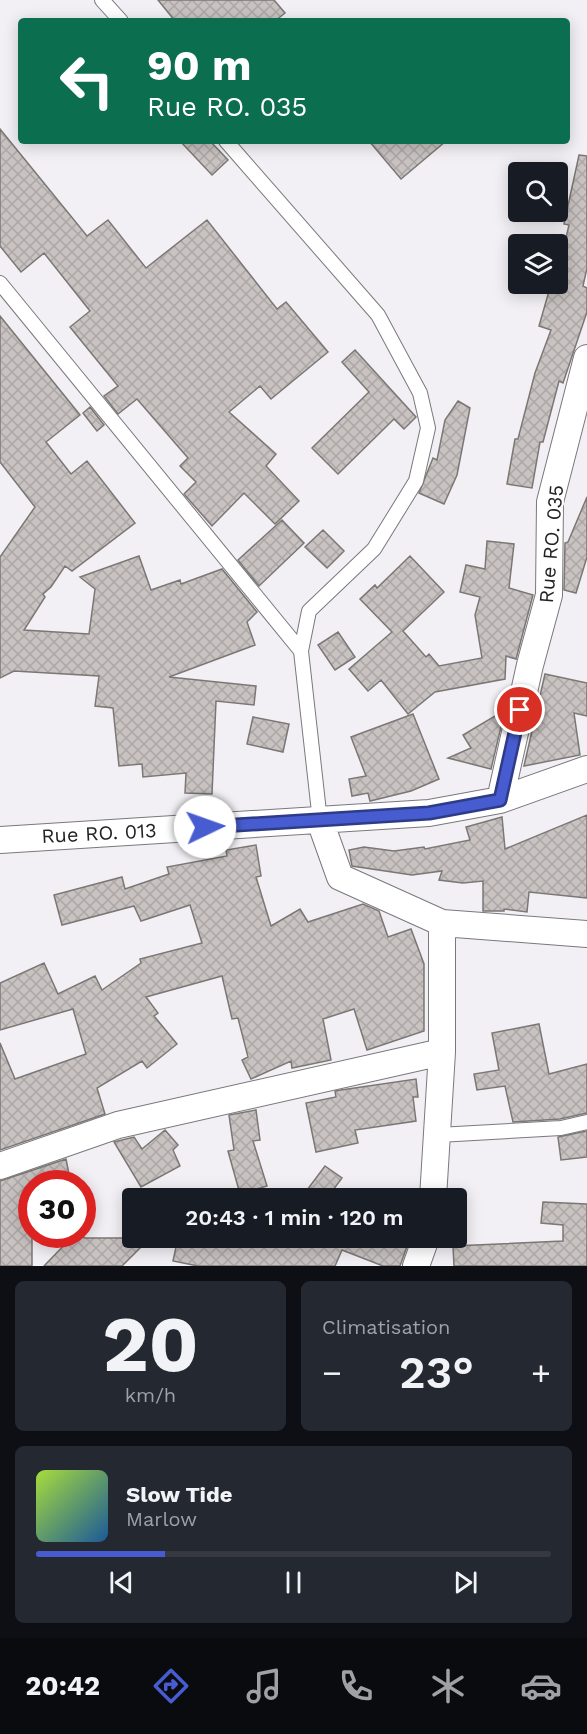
<!DOCTYPE html>
<html lang="fr">
<meta charset="utf-8">
<style>
body{margin:0;font-family:"Work Sans",sans-serif;background:#242831;color:#f1f3f6;height:100vh;display:flex;flex-direction:column;font-size:22px;white-space:nowrap}
*{box-sizing:border-box;margin:0}
p{font-size:20px;color:#9ea1a6}
.icon{flex:none;width:33px;height:33px;fill:none;stroke:currentColor;stroke-width:2;stroke-linecap:round;stroke-linejoin:round}
.map{position:relative;height:1266px;overflow:hidden}
.drawer{display:flex;flex-direction:column;gap:15px;padding:15px;background:#0d0f14;flex:1}
.drawer>*{flex:none}
.hud{position:absolute;left:18px;top:18px;width:552px;height:126px;border-radius:6px;box-shadow:0 3px 15px #0003;background:#0b6e4f;color:#fff;overflow:hidden}
.controls{position:absolute;left:508px;top:162px;display:grid;gap:12px}
.controls a{display:grid;place-items:center;width:60px;height:60px;border-radius:6px;background:#171b24;box-shadow:0 3px 15px #0003;font-size:30px}
.speed{position:absolute;left:18px;top:1170px;display:flex;gap:12px;font-size:30px;font-weight:700;text-align:center}
.speed>*{display:grid;place-content:center;width:78px;height:78px;border-radius:50%;background:#171b24;box-shadow:0 3px 15px #0003;line-height:1}
.speed .limit{border:9px solid #d22;background:#fff;color:#111}
.pin{position:absolute;display:grid;place-items:center;width:51px;height:51px;color:#fff;margin:-26px;border:3px solid #fff;border-radius:50%;box-shadow:0 2px 6px #0007}
.me{position:absolute;width:66px;margin:-33px;rotate:87deg;stroke-linejoin:round;filter:drop-shadow(0 0 4px #0008)}
.turn{display:flex;align-items:center;gap:21px;height:126px;padding:0 30px;font-size:27px}
.turn .icon{width:78px;height:78px;stroke-width:2.5}
.turn b{display:block;font-size:42px;line-height:51px}
.big{font-size:45px;font-weight:600;line-height:1.1}
.drawer .widget{flex:1;display:flex;flex-direction:column;justify-content:center;gap:9px;min-width:0;padding:0 21px;border-radius:9px;background:#242831}
.drawer .dial{align-items:center;gap:0}
.dial b{font-size:78px;line-height:1}
.song{display:flex;align-items:center;gap:18px}
.cover{width:72px;height:72px;border-radius:9px;background:linear-gradient(135deg,hsl(80 70% 55%),hsl(210 70% 35%))}
.played{height:6px;border-radius:3px;background:linear-gradient(90deg,#475cd0 25%,#363941 25%)}
.keys{display:flex;justify-content:space-around;direction:ltr}
.heat{display:flex;justify-content:space-between;align-items:center;font-size:33px;direction:ltr}
.drawer .tiles{flex:1;display:grid;gap:15px;grid-template-columns:1fr 1fr}
.widget:last-child{grid-column:span 2}
.trip{position:absolute;left:122px;top:1188px;width:345px;height:60px;border-radius:6px;background:#171b24;box-shadow:0 3px 15px #0003;font-weight:600;line-height:60px;text-align:center}
.tab-bar{display:flex;height:96px;justify-content:space-around;align-items:center;background:#090b0e;color:#9ea1a6}
.tab-bar .icon{width:42px;height:42px}
.tab-bar .current{color:#475cd0}
.tab-bar b{font-size:27px;color:#f1f3f6}
.map>svg:first-child{display:block}
.building{fill:url(#building-cross-hatch);stroke:#7b7775;stroke-width:1.5}
.lines{fill:none;stroke-linecap:round;stroke-linejoin:round}
.lane-casing{stroke:#7a787c;stroke-width:16}
.street-casing{stroke:#7a787c;stroke-width:28}
.lane{stroke:#fff;stroke-width:14}
.street{stroke:#fff;stroke-width:26}
.route-casing{stroke:#2e3c87;stroke-width:15}
.route{stroke:#475cd0;stroke-width:10}
.labels{text-anchor:middle;stroke-width:4.5;stroke-linejoin:round;paint-order:stroke}
.street-label{font-size:20px;fill:#222123;stroke:#fff}
</style>
<div class="map">
<svg width="587" height="1266" viewBox="0 0 587 1266">
<defs>
<pattern id="building-cross-hatch" width="8" height="8" patternUnits="userSpaceOnUse" patternTransform="scale(1.5)"><rect width="8" height="8" fill="#c8c3c1"/><path d="M0 0l8 8M0 8l8-8" fill="none" stroke="#aca7a6"/></pattern>
</defs>
<rect width="100%" height="100%" fill="#f2f0f4"/>
<path class="building" d="M158,0H274L285,13L275,21H175Z
M0,129L87,236L108,220L146,268L207,220L277,309L286,302L328,352L271,399L260,386L229,412L276,454L266,466L299,501L275,524L244,493L212,526L184,494L196,482L180,466L188,458L137,399L118,414L104,396L118,386L70,327L90,311L44,253L21,272L0,246Z
M180,141H210L228,160L212,175Z
M369,141H446L401,179Z
M579,155L587,156V268L583,286L587,288V312L563,383L559,381L543,442H540L532,488L507,484L515,439H518L535,373L551,330L539,326L551,284H558V271L569,225L564,224Z
M0,316L80,415L46,442L71,474L87,461L135,523L72,571L65,566L51,587L43,594L45,597L24,630L89,634L95,589L80,577L139,556L151,590L180,580L181,584L222,569L257,612L247,622L255,645L169,677L256,686L254,705L216,701L212,794L185,793L186,773L143,777L142,764L119,766L113,708L95,706L99,676L14,671L0,678V557L35,507L0,462Z
M355,350L416,417L404,429L394,419L338,474L312,448L369,392L342,362Z
M458,401L470,408L457,475L444,504L419,493L433,458L437,460L445,420Z
M90,407L104,425L97,431L83,413Z
M587,497V557L576,593L564,590L565,543L568,542Z
M282,520L304,543L259,586L238,560Z
M323,530L344,551L327,568L305,547Z
M487,541L514,544L509,588L533,595L516,659L506,656L505,679L435,692L408,714L381,680L368,691L349,669L392,632L360,599L375,585L377,588L410,556L444,592L403,631L426,657L429,654L439,666L482,658L475,615L480,597L460,592L466,565L485,569Z
M338,632L355,657L335,670L318,645Z
M545,674L587,683V716L574,713L580,755L524,766Z
M505,710L491,769L448,758L471,748L463,735Z
M413,714L439,779L411,791L370,801L368,793L352,796L349,779L366,776L351,737Z
M253,717L289,724L283,752L247,744Z
M587,815V898L529,892L527,912L504,909V911H483V881L463,883L439,880L442,871L412,875L352,866L349,850L364,847L394,851L424,847L425,849L470,840L466,827L502,817L505,849Z
M256,845L261,876L256,877L271,926L300,909L308,922L363,904L379,911L388,937L411,929L424,964V1031L367,1050L354,1009L323,1019L331,1060L292,1068L291,1061L251,1079L242,1060L248,1057L238,1018L232,1019L222,976L146,997L158,1013L154,1016L177,1044L147,1068L142,1061L97,1088L105,1114L0,1150V1043L15,1079L86,1054L73,1009L0,1030V983L44,963L58,994L95,976L102,990L141,963L140,959L202,943L190,905L141,921L134,906L62,925L54,895L122,877L125,889L169,874L167,867L227,856L226,850Z
M539,1024L549,1074L587,1064V1113L560,1119L513,1122L505,1086L477,1090L474,1074L499,1070L492,1033Z
M416,1079L418,1097H413L416,1121L355,1130L358,1143L316,1152L306,1103L336,1097L335,1091L341,1090Z
M256,1110L260,1140L253,1141L267,1186L240,1194L228,1151L234,1150L229,1115Z
M165,1130L178,1145L173,1150L180,1166L141,1187L114,1142L134,1137L142,1149Z
M587,1131V1157L561,1160L558,1137Z
M66,1159L71,1184H32V1266H0V1181Z
M325,1166L342,1178L327,1198H301Z
M543,1202L587,1204V1266H454L453,1246L563,1241V1225L541,1223Z
M75,1234L85,1238H150L122,1266H44Z
M178,1238H410L400,1266H383L342,1250L335,1266H198L173,1261Z"/>
<g class="lines">
<defs>
<path id="lane" d="M102,0L121,21
M226,141L378,315L420,393L428,428L416,481L374,549L309,611L301,651L320,821
M0,283L301,651
M438,1135L561,1128L587,1122"/>
<path id="street" d="M500,800L530,665L549,595L550,502L587,358
M320,821L340,877L442,923L587,934
M0,840L429,813L500,800L587,769
M0,1166L118,1125L442,1052
M433,1198L442,1052V923
M416,1266L426,1238"/>
</defs>
<use href="#lane" class="lane-casing"/>
<use href="#street" class="street-casing"/>
<use href="#lane" class="lane"/>
<use href="#street" class="street"/>
</g>
<g class="lines">
<defs>
<path id="route" d="M205,827L429,813L500,800L520,710"/>
</defs>
<use href="#route" class="route-casing"/>
<use href="#route" class="route"/>
</g>
<g class="labels">
<g class="street-label">
<text transform="translate(551 544) rotate(-85)" y="7">Rue RO. 035</text>
<text transform="translate(99 833) rotate(-3)" y="7">Rue RO. 013</text>
</g>
</g>
</svg>
<div class="controls">
<a><svg class="icon" aria-label="search" viewBox="0 0 24 24"><circle cx="10" cy="10" r="6"/><path d="M15 15l6 6"/></svg></a>
<a><svg class="icon" aria-label="layers" viewBox="0 0 24 24"><path d="M12 4l9 5-9 5-9-5zM3 14l9 5 9-5"/></svg></a>
</div>
<div class="speed"><div class="limit">30</div></div>
<div class="pin" style="left:520px;top:710px;background:#d93025"><svg class="icon" aria-label="arrive" viewBox="0 0 24 24"><path d="M6 21V4h12l-3 4 3 4H6"/></svg></div>
<svg class="me" style="left:205px;top:827px" viewBox="-20 -20 40 40"><circle r="19" fill="#fff"/><path d="M0-13L10 11 0 6-10 11z" fill="#475cd0"/></svg>
<div class="trip">20:43 · 1 min · 120 m</div>
<div class="hud">
<div class="turn"><svg class="icon" aria-label="left" viewBox="0 0 24 24"><path d="M17 20v-9H6M10 6l-5 5 5 5"/></svg><div><b>90 m</b>Rue RO. 035</div></div>
</div>
</div>
<section class="drawer">
<div class="tiles">
<div class="widget dial"><b>20</b><p>km/h</p></div>
<div class="widget"><p>Climatisation</p>
<div class="heat"><a>−</a><b class="big">23°</b><a>+</a></div>
</div>
<div class="widget">
<div class="song"><i class="cover"></i><div><b>Slow Tide</b><p>Marlow</p></div></div>
<div class="played"></div>
<div class="keys"><svg class="icon" aria-label="previous" viewBox="0 0 24 24"><path d="M18 5L8 12l10 7zM5 5v14"/></svg><svg class="icon" aria-label="pause" viewBox="0 0 24 24"><path d="M8 5v14M16 5v14"/></svg><svg class="icon" aria-label="next" viewBox="0 0 24 24"><path d="M6 5l10 7-10 7zM19 5v14"/></svg></div>
</div>
</div>
</section>
<nav class="tab-bar">
<b>20:42</b>
<svg class="icon current" aria-label="directions" viewBox="0 0 24 24"><path d="M12 3l9 9-9 9-9-9zM9 14v-3h6M13 9l2 2-2 2"/></svg>
<svg class="icon" aria-label="music" viewBox="0 0 24 24"><path d="M9 18V5l10-2v13"/><circle cx="6" cy="18" r="3"/><circle cx="16" cy="16" r="3"/></svg>
<svg class="icon" aria-label="phone" viewBox="0 0 24 24"><path d="M5 4h4l2 5-3 2q2 4 5 5l2-3 5 2v4C11 20 4 13 5 4z"/></svg>
<svg class="icon" aria-label="climate" viewBox="0 0 24 24"><path d="M12 3v18M4 7l16 10M4 17L20 7"/></svg>
<svg class="icon" aria-label="car" viewBox="0 0 24 24"><path d="M5 17H2v-5l4-1 3-4h7l3 4 3 1v5h-3M9 17h6M6 11h13"/><circle cx="7" cy="17" r="2"/><circle cx="17" cy="17" r="2"/></svg>
</nav>
